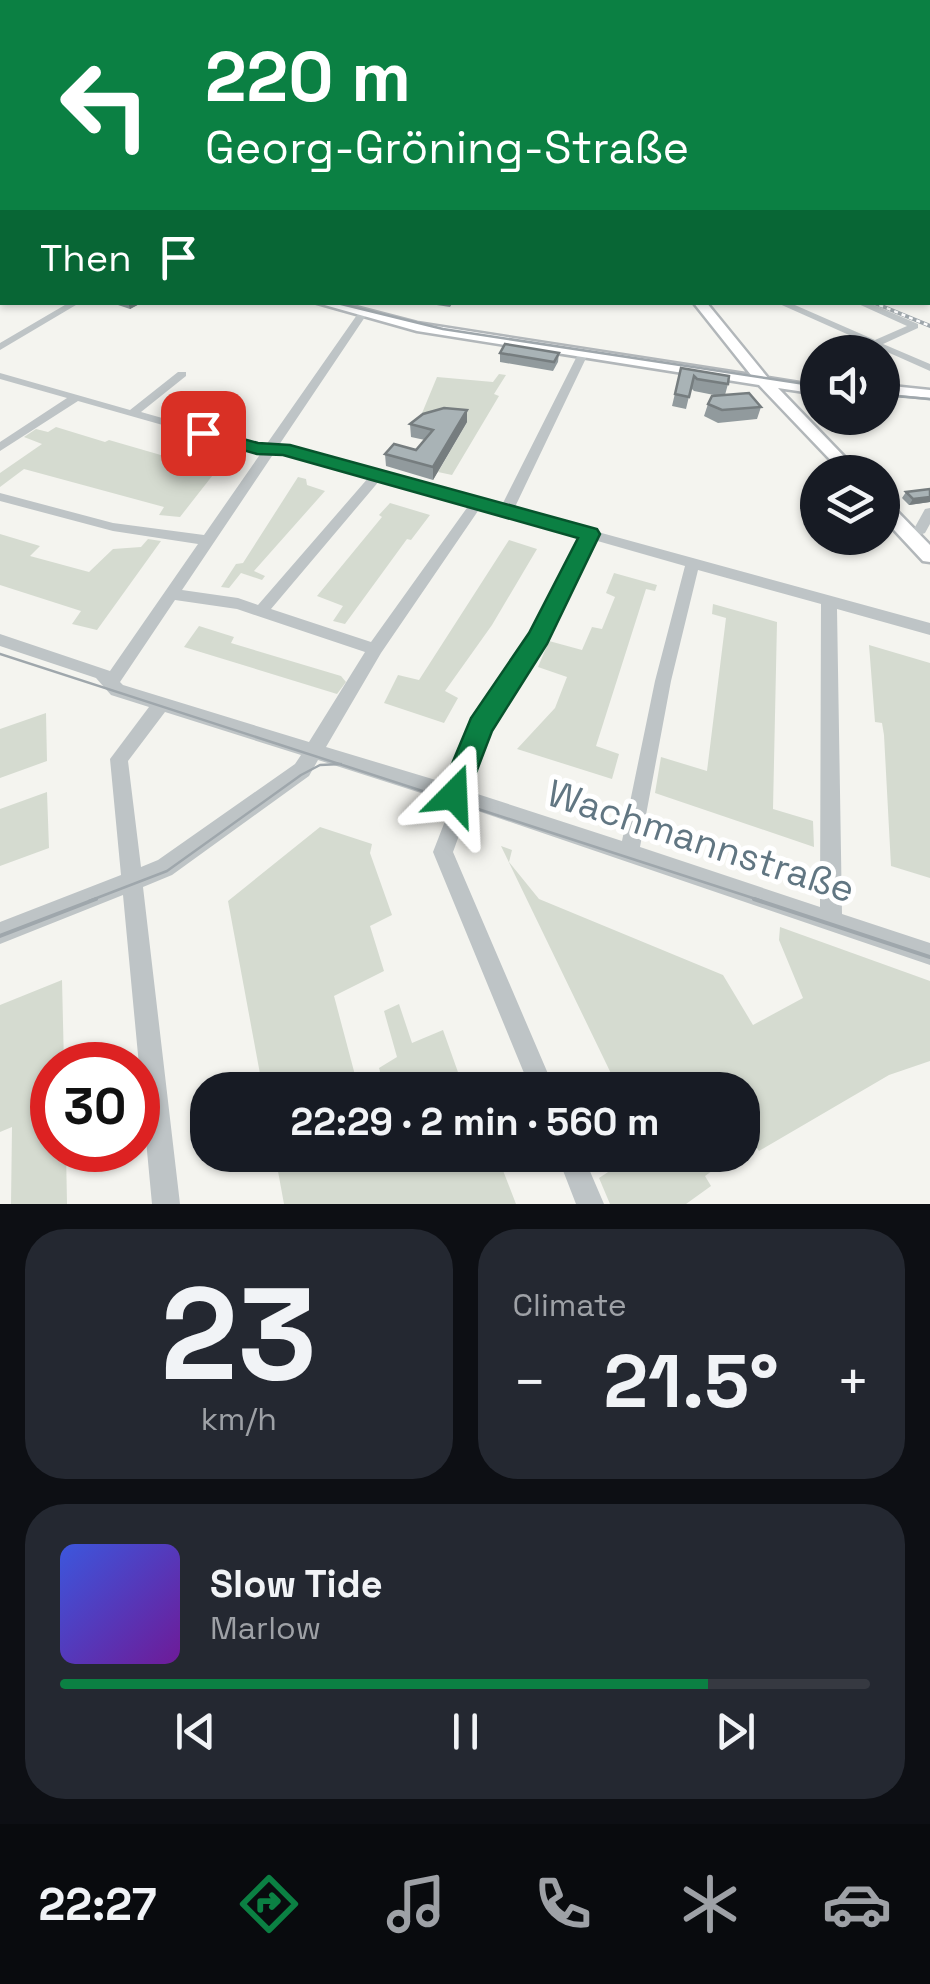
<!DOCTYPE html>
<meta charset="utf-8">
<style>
body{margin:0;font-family:"Space Grotesk",sans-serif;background:#242831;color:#f1f3f6;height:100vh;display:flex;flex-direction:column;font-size:38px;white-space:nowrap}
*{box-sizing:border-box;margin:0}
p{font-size:32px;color:#9ea1a6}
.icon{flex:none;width:55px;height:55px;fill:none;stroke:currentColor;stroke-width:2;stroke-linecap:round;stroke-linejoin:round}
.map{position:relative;height:1204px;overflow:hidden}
.details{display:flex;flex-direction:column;gap:25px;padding:25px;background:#0d0f14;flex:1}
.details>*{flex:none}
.hud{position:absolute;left:0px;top:0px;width:930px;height:305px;box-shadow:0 2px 8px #0004;background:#0b8043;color:#fff;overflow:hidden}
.fabs{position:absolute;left:800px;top:335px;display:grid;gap:20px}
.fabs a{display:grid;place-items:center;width:100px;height:100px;border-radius:50%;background:#171b24;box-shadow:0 2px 8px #0004;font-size:50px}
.speed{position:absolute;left:30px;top:1042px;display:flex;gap:20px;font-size:50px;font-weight:700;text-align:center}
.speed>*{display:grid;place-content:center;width:130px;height:130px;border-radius:50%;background:#171b24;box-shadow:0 2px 8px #0004;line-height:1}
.speed .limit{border:15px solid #d22;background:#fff;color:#111}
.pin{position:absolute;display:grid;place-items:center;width:85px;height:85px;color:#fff;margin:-42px;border-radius:20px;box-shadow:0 5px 15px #0006}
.me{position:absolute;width:110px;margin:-55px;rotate:21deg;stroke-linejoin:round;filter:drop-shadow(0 0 8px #0008)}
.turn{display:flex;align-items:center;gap:35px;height:210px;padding:0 40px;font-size:45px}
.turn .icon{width:130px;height:130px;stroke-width:2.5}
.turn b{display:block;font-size:70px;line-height:85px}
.then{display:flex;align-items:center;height:95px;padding:0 40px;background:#0003;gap:20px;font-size:38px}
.big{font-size:75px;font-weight:600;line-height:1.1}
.details .widget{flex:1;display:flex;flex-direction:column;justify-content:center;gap:15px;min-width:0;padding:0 35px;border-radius:40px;background:#242831}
.details .dial{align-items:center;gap:0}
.dial b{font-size:130px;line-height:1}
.song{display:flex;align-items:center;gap:30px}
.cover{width:120px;height:120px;border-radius:15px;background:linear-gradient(135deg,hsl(230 70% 55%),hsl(280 70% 35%))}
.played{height:10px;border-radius:5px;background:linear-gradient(90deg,#0b8043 80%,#363941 80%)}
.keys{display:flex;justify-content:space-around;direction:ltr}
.heat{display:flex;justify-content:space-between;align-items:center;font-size:55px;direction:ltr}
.details .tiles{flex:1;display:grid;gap:25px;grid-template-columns:1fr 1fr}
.widget:last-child{grid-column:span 2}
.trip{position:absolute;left:190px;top:1072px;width:570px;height:100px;border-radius:40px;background:#171b24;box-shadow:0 2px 8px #0004;font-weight:600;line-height:100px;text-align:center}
.menu{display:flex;height:160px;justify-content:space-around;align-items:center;background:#090b0e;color:#9ea1a6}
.menu .icon{width:70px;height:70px}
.menu .current{color:#0b8043}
.menu b{font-size:45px;color:#f1f3f6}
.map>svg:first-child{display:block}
.green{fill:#d5dbd0}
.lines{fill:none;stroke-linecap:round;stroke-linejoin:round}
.major-casing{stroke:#b2b7ba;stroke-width:5}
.minor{fill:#bec4c6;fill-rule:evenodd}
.major{fill:#fff;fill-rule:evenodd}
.tram-far1{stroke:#9fa7ac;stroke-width:2.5}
.tram{stroke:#9fa7ac;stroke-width:4}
.rail-casing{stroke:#9fa7ac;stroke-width:4}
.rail{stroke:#fff;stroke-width:2.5;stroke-dasharray:4;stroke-linecap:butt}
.wall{fill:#919a9d}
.shaded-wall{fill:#767d7f}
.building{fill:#a9b3b6;stroke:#767d7f;stroke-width:2.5}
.route{fill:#0b8043;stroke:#07532c;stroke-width:2.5}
.labels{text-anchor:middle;stroke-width:10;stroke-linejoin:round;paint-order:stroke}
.near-street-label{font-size:38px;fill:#617682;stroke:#fff}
</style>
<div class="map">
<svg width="930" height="1204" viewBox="0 0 930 1204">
<rect width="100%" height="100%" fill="#f4f4ef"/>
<path class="green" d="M499,374L506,375L494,394L499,396L452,475L438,472L467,422L420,418L437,377L493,382Z
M56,427L105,442L109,440L216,471L180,517L159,515L164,507L24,469L0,487V473L42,444L24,437L36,429L48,432Z
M298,477L306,479L307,485L325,491L254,571L265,576L262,580L241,573L229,588L221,587L236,564L243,563Z
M390,503L430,515L411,540L407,539L345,624L333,621L343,606L317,596L382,517L379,515Z
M0,534L40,546L30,556L89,572L113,549L141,547L148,539L161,541L97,630L72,624L81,611L0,585Z
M509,540L537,549L492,625L445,691L458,698L444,723L384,703L398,675L419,680Z
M614,573L657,585L655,591L646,589L596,746L619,754L612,779L517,749L555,708L567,677L538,667L549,641L582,650L592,627L602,629L615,597L606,593Z
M713,604L777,622L773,809L813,821L814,847L655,793L661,757L707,771L726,618L712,614Z
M199,626L234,637L231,643L341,676L346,682L337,694L184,647Z
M869,645L930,663V878L891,866L884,735L882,723L875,722Z
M46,713L47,761L0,778V729Z
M47,792L49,848L0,866V809Z
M320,827L372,844L370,853L392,915L370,926L384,971L334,996L359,1090H263L228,901Z
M501,846L512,850L509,862L539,899L723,975L753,1025L803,998L779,940L780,927L930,981V1061L889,1075L759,1151L753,1142L743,1149L742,1090H619Z
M62,980L64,1065H52V1150H66L67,1204H11L12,1127L0,1132V1005Z
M399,1004L412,1043L443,1030L459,1075L466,1073L472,1090H385L379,1068L397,1057L384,1011Z
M275,1155H497L516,1204H284Z
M634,1155H734L705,1176L711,1186L686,1204H610L599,1178Z"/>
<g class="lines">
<defs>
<path id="major" d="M0,234H2V240H0Z
M928,257H930V264H928Z
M314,302H336L417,323L751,375L693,302H706L768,378L818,386V394L778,388L859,472H842L759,385L417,331Z
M882,385L930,390V398L882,393Z
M882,501L888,502L930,545V562L923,561L882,517Z"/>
</defs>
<use href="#major" class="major-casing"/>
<path class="minor" d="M928,148H930V151L928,150Z
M2,160V164L0,165V161Z
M928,163L930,164V168L928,167Z
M930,183V187L928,188V184Z
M0,191H2V195H0Z
M928,205H930V209H928Z
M928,226H930V231H928Z
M0,227H2V232H0Z
M0,276H2V281L0,282Z
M928,293H930V299H928Z
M70,302H81L0,350V343Z
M775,302H788L875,340L907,326L854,302H867L918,324V328L883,344L930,364V371Z
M359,312L367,314L279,445L502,505L578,354L587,352L588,354L514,509L930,623V635L837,609L842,914L930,943V965L469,808L453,852L555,1090H531L433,852L452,803L318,760L309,776L172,875L143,887L180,1204H152L123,895L0,944V922L121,875L110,759L149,707L111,695L96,678L0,646V634L110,671L198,544L113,531L0,501V493L113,523L204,535L261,453L78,401L0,451V442L67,398L0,379V373L130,410L178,372H186V376L141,412L258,445H266ZM274,453H284L369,477L258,605L238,598L182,590ZM380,480L469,505L371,642L271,609ZM480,508L582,537L532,635L475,722L449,784L326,747L381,653ZM594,540L685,566L655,681L622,841L465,790L489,730L544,642ZM698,570L821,604L820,907L640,847L671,681ZM175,600L237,609L365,652L309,742L123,685L120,682ZM165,712L301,755L295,764L158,860L141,867L128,761Z
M930,508V524L925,533L909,539L904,537L902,534L915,527L925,509Z
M557,1155H583L604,1204H576Z"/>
<use href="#major" class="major"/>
<path class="tram-far1" d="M333,302L443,329L818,386
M882,395L930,399
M0,654L762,901
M89,901L167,871L301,775L320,765L341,764"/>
<path class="tram" d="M754,899L930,957
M0,936L96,899"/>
<defs>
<path id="rail" d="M872,302L930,326"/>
</defs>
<use href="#rail" class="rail-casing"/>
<use href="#rail" class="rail"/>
</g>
<path class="wall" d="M117,302H143L130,309L118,305Z
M430,302H453L450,307L430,304Z
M500,353H559L558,362L553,371L500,362Z
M681,368L728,384L725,395L761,407L757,419L718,423L704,416L708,404L719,396L694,391L691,388L686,409L672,406Z
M467,422L433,480L386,466L385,454L416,450L425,440L411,437L410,424Z
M930,489V502L909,505L902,498L906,492Z"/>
<path class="shaded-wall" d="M128,302H143L130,309Z
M467,410V422L433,480V467Z
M930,497V502L909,505L913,499Z"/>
<path class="building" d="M505,344L559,353L554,362L500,353Z
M681,368L729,376L728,384L697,379L694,376L689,397L675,394Z
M749,393L761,407L722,410L708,404L712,396Z
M444,408L467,410L433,467L385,454L394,444L416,450L433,430L410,424L423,414Z
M930,489V497L913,499L906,492Z"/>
<linearGradient id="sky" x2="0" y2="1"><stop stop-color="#95bcdc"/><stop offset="0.47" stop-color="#fafaf8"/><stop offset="1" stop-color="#fafaf8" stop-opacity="0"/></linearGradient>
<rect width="930" height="317" fill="url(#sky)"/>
<path class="route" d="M203,428L258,443L290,445L597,529L600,534L547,644L492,731L464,804L454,808L444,804L439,795L471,718L529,633L578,538L283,455L257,454L197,437L194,433Z"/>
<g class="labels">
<g class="near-street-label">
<text transform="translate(701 841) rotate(18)" y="13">Wachmannstraße</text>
</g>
</g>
</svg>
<div class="fabs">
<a><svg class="icon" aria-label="sound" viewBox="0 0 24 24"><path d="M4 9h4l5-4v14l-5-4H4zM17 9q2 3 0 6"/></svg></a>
<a><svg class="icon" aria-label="layers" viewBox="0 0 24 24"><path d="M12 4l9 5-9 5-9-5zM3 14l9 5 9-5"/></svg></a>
</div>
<div class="speed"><div class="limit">30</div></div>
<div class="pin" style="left:203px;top:433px;background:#d93025"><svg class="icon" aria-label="arrive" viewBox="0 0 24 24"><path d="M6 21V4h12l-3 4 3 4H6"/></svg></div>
<svg class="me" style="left:454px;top:795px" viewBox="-20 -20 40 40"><path d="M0-17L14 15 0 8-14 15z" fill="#0b8043" stroke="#fff" stroke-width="4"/></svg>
<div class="trip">22:29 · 2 min · 560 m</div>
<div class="hud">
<div class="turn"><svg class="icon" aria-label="left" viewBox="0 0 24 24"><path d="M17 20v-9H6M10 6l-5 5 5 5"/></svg><div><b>220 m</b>Georg-Gröning-Straße</div></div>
<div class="then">Then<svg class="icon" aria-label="arrive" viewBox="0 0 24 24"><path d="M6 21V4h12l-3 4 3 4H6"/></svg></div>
</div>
</div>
<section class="details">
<div class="tiles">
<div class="widget dial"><b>23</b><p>km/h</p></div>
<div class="widget"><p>Climate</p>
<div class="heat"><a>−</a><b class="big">21.5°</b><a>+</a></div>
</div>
<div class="widget">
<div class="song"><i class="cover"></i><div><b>Slow Tide</b><p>Marlow</p></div></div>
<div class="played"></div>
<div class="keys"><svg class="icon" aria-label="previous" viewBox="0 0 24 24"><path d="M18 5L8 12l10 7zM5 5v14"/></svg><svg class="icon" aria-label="pause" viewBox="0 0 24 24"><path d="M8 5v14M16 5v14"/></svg><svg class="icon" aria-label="next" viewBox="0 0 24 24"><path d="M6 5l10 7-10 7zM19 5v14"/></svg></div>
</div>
</div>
</section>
<nav class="menu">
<b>22:27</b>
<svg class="icon current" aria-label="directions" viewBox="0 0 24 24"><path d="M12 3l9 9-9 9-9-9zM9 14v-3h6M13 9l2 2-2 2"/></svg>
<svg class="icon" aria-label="music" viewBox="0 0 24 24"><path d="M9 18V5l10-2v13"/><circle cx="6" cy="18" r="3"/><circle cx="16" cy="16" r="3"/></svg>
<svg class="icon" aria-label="phone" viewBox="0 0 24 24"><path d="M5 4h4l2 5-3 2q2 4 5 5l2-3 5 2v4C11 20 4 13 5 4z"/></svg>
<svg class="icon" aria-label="climate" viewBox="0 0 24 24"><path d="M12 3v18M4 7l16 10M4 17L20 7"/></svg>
<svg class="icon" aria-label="car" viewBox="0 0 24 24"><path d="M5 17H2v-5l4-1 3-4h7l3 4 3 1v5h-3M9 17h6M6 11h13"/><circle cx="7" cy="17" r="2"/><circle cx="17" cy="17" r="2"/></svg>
</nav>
